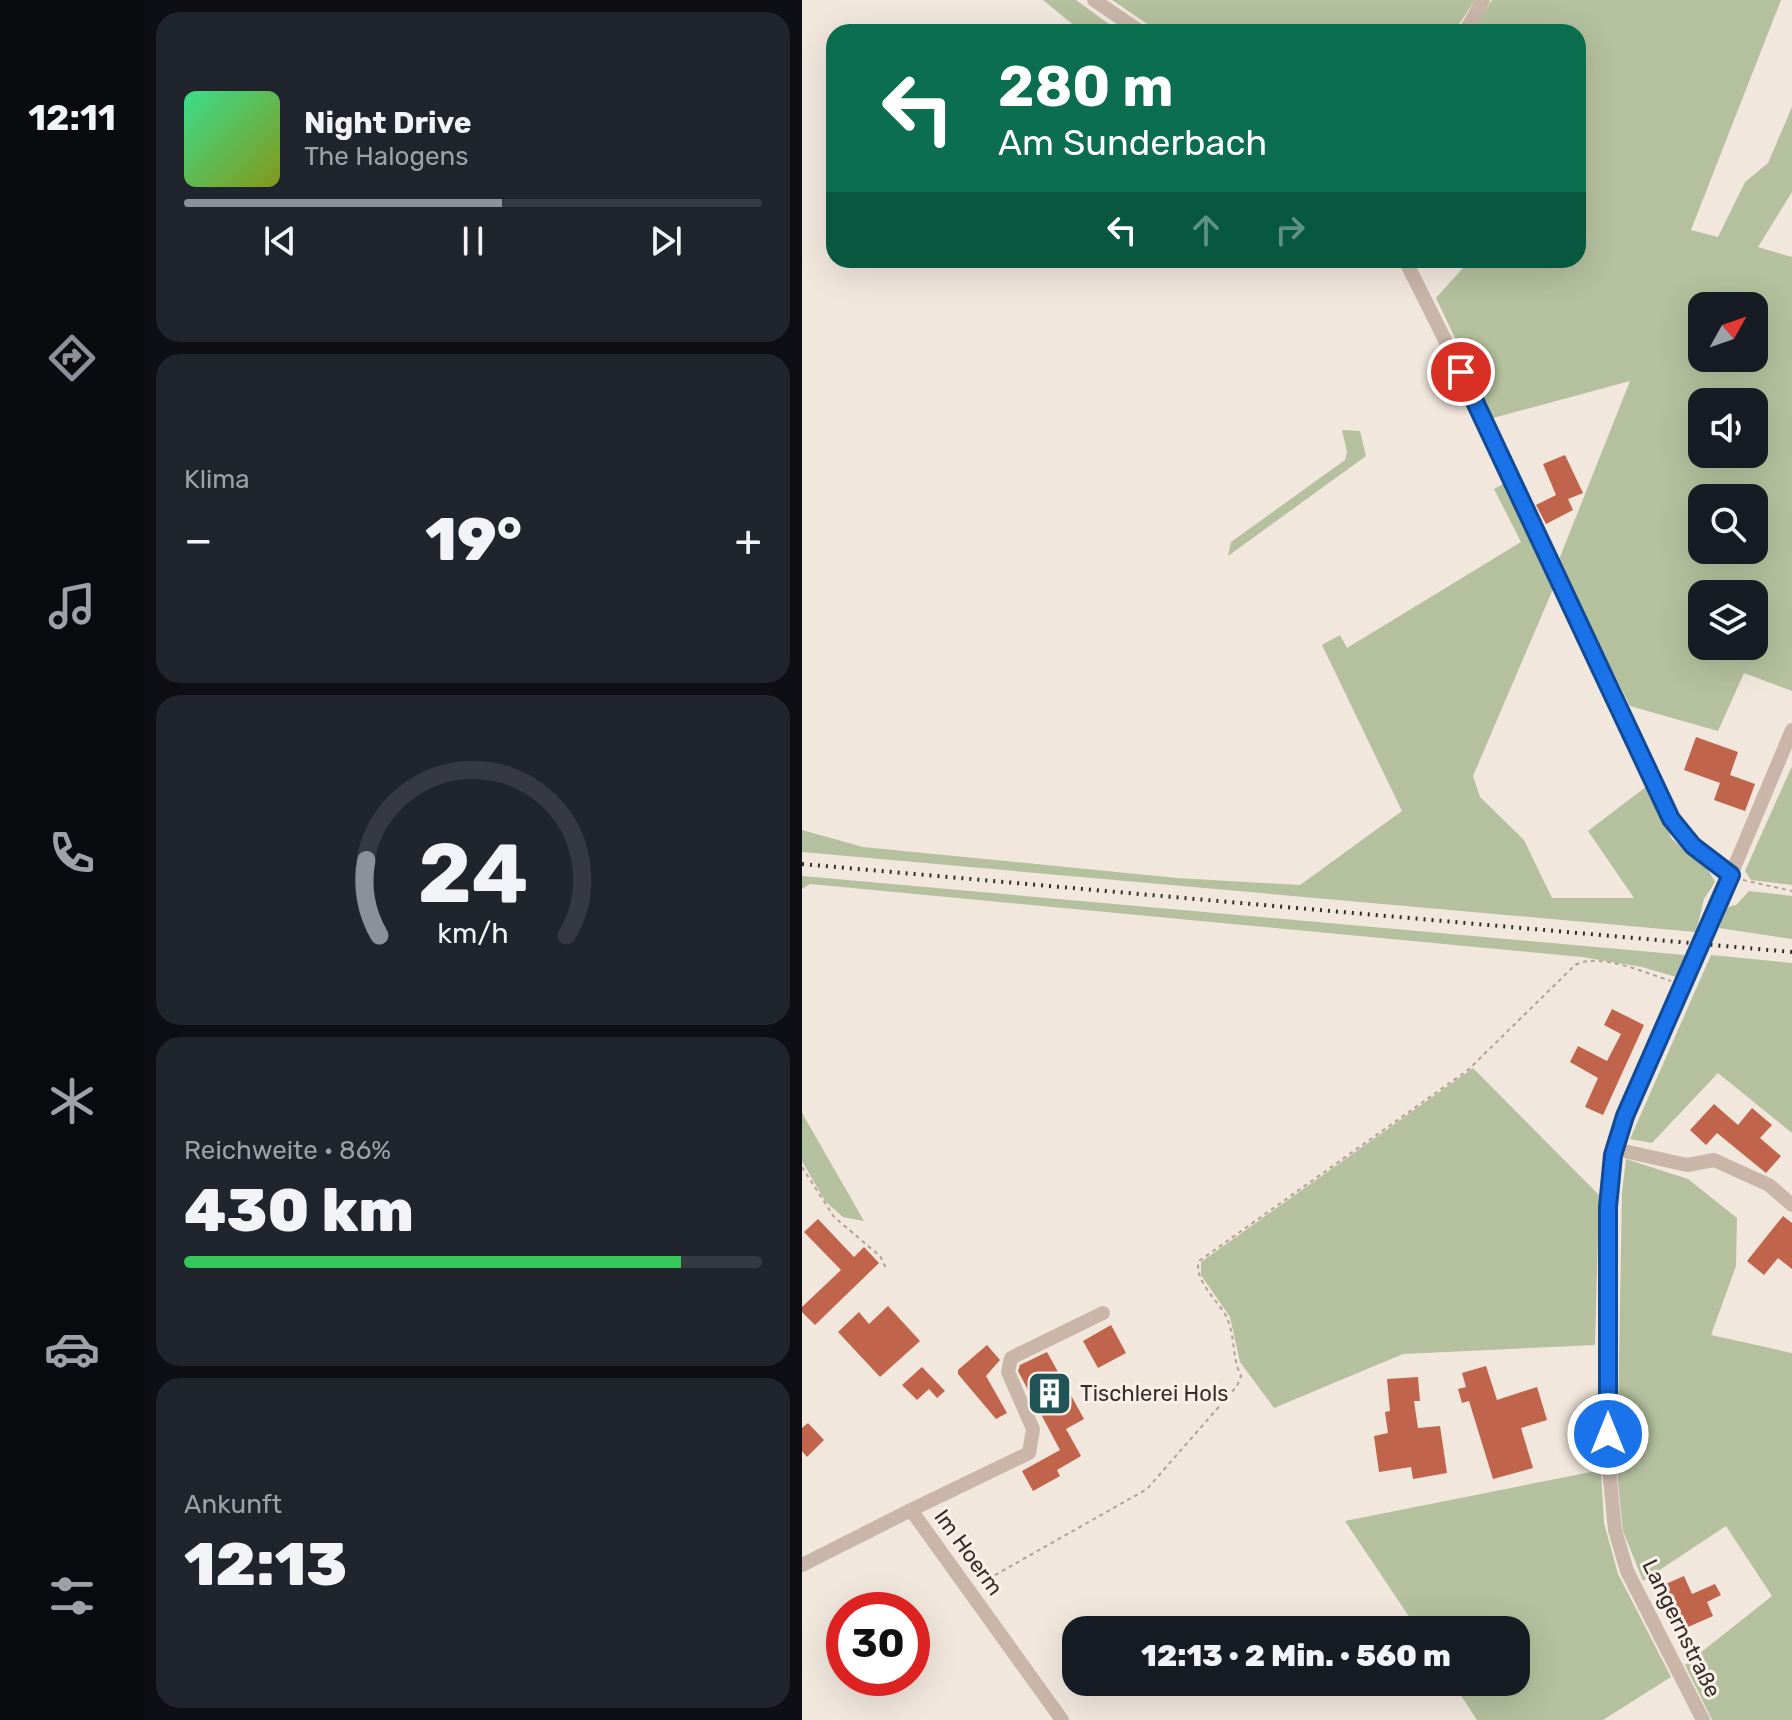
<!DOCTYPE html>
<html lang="de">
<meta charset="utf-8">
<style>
body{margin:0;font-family:Rubik,sans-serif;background:#20242c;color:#f1f3f6;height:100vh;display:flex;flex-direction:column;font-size:30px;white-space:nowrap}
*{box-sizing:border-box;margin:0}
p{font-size:26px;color:#9ea1a6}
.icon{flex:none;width:44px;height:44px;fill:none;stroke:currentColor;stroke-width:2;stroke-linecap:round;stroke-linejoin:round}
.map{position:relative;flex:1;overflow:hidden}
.drawer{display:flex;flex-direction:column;gap:12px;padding:12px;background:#0d0f14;width:658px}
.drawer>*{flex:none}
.hud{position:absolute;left:24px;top:24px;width:760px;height:244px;border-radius:24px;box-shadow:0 8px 32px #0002;background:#0b6e4f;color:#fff;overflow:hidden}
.needle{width:52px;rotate:50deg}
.buttons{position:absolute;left:886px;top:292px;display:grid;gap:16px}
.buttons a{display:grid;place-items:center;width:80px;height:80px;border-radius:16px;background:#171b24;box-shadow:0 8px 32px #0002;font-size:40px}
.speed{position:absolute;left:24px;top:1592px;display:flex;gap:16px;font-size:40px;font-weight:700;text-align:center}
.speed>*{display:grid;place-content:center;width:104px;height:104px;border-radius:50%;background:#171b24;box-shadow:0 8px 32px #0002;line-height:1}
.speed .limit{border:12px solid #d22;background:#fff;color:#111}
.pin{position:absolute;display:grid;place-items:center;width:68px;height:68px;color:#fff;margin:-34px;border:4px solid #fff;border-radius:50%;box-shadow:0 2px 8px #0007}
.me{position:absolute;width:88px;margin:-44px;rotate:0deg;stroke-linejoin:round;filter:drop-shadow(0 0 6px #0008)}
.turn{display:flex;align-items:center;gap:28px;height:168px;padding:0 40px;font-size:36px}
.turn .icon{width:104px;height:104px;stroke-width:2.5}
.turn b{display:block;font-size:56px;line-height:68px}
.lanes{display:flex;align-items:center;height:76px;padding:0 40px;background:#0003;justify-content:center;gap:40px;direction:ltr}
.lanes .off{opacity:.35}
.big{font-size:60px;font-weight:800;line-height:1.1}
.drawer .card{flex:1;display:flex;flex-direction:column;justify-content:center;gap:12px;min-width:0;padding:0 28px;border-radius:24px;background:#20242c}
.drawer .dial{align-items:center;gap:0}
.dial svg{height:208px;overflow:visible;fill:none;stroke:#363941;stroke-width:7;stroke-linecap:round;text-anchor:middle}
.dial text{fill:#f1f3f6;stroke:none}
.song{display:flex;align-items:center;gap:24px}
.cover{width:96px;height:96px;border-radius:12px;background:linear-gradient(135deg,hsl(150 70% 55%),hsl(70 70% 35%))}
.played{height:8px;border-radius:4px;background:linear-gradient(90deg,#8c9099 55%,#363941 55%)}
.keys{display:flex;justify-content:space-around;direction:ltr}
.heat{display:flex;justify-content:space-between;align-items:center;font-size:44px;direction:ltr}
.charge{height:12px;border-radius:6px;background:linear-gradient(90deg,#34c759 86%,#363941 0)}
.trip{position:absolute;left:260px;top:1616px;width:468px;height:80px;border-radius:24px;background:#171b24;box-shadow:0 8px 32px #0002;font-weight:800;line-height:80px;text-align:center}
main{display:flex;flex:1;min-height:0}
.tab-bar{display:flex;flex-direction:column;width:144px;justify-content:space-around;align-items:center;background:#090b0e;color:#9ea1a6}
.tab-bar .icon{width:56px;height:56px}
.tab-bar .on{color:#8c9099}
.tab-bar b{font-size:36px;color:#f1f3f6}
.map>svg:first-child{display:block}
.green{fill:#b5c09e;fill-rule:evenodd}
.building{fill:#c0644c}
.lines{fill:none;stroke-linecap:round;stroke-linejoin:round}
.path{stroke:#b4a094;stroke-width:2;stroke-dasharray:4 4;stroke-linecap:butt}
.minor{stroke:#c9b6a9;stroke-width:14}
.rail{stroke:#362d29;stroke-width:4;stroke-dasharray:2 6;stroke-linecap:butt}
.minor-bridge{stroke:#c9b6a9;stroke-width:14}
.route-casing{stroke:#114b97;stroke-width:20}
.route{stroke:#1a73e8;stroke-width:14}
.labels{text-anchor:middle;stroke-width:6;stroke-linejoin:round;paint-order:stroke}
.poi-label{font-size:22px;fill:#362d29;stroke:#f9f1e9;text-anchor:start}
.street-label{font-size:22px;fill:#362d29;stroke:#f9f1e9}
</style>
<main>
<nav class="tab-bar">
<b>12:11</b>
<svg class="icon on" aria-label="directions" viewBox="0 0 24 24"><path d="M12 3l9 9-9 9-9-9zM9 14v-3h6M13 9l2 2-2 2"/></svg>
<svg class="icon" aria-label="music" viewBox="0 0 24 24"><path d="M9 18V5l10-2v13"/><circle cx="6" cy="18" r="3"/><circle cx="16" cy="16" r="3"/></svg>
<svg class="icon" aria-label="phone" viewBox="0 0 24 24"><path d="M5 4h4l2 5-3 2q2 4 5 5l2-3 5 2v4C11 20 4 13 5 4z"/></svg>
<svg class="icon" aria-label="climate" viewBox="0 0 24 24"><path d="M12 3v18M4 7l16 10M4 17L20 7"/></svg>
<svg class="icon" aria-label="car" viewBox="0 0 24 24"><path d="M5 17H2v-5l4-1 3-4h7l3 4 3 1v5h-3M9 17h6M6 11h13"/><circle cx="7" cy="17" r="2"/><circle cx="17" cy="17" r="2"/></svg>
<svg class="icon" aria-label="filters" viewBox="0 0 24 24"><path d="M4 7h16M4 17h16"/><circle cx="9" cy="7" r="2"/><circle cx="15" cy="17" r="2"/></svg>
</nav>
<section class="drawer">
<div class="card">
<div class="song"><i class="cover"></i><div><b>Night Drive</b><p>The Halogens</p></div></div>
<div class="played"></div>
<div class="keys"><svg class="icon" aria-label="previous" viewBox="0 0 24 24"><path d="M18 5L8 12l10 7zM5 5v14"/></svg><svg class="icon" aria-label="pause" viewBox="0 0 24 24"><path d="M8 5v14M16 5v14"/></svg><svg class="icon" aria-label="next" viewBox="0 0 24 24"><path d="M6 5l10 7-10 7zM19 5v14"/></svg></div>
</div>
<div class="card"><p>Klima</p>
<div class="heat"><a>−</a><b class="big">19°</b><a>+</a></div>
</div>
<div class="card dial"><svg viewBox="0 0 100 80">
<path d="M14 69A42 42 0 1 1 86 69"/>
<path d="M14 69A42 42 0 0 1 9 40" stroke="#8c9099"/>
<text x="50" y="56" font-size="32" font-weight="700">24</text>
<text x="50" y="72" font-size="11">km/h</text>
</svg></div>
<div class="card"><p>Reichweite · 86%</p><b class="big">430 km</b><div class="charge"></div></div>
<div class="card"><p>Ankunft</p><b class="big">12:13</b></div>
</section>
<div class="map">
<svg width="990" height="1720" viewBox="0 0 990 1720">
<rect width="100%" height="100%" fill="#f1e7dd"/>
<path class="green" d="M241,0H274L318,32H280Z
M310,0H673L652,32H357Z
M690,0H979L889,230L916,237L943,182L966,163L990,107V192L956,247L990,257V691L942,673L916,731L828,706L756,562L828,381L691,418L634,298L668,260H776V32H669ZM900,306H952V358H900ZM900,402H952V454H900ZM900,498H952V550H900ZM900,594H952V646H900Z
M540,430L558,431L564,456L426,556L429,542L543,460L545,452Z
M701,484L751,589L671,776L678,797L722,840L750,898H832L786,831L845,786L870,839L905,868L913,882L902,899L894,932L0,852V830L61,847L375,878L498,885L600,811L520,645L538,635L545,648L719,542L692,489Z
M990,766V885L949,880L943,871Z
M0,876L883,955L874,977L840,967L780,957L8,884L0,889Z
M947,891L990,896V939L917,928L926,907L934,905Z
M909,955L990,963V1133L916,1073L850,1143L828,1139Z
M671,1068L797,1195L793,1345L601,1354L472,1408L438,1362L428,1317L399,1275V1262Z
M0,1113L62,1221L41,1217L23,1201L0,1161Z
M824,1159L886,1179L935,1218L934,1266L909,1335L990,1353V1720H910L883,1665L970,1596L924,1526L841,1581L821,1531L815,1472L820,1193Z
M799,1470L802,1523L816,1574L869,1677L801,1720H675L650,1682H714V1630H616L543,1521Z"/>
<path class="building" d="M763,455L781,493L766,499L771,510L744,524L734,505L754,495L741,464Z
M894,737L936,752L928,775L953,784L943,811L912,800L918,783L882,770Z
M810,1009L842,1025L801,1115L783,1107L796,1078L768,1062L776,1046L805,1061L819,1034L802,1025Z
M912,1104L936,1125L950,1108L970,1125L958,1138L979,1156L964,1173L915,1133L904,1145L888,1130Z
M981,1216L990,1223V1269L976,1258L962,1275L945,1261Z
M16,1219L52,1257L62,1247L77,1263L13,1325L0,1312V1307L39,1270L2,1232Z
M86,1306L118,1341L78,1377L36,1332L57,1312L67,1324Z
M309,1325L324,1353L296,1368L281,1341Z
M185,1345L198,1360L184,1376L205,1413L194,1419L156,1374V1370Z
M245,1352L282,1419L264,1429L279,1456L255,1470L258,1476L231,1491L220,1471L258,1450L216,1371L218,1365Z
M684,1366L695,1400L735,1387L745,1420L719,1428L731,1468L691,1479L667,1401L660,1403L656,1389L664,1387L660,1373Z
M120,1367L143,1391L135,1398L127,1389L115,1400L100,1385Z
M616,1377L618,1401H612L616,1428L638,1426L645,1473L611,1479L609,1467L577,1472L572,1436L586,1433L583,1412L588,1411L585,1379Z
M6,1423L22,1440L5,1457L0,1451V1428Z
M882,1576L890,1594L913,1584L919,1595L905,1602L911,1616L877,1631L857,1587Z"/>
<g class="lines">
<path class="path" d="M941,880L990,891
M0,1167L32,1217L78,1256L85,1270
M179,1583L345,1489L435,1386L439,1376C429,1356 434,1336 424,1316C416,1301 391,1279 397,1261L666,1070L773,965C798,952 843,973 869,981"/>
<path class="minor" d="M292,0L339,32
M663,32L681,0
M603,260L682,418L869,819L891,846L929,875
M907,927L990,730
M891,963L823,1116L811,1155L806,1207L807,1469L813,1530L825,1571L901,1720
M813,1149L885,1165L912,1160L967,1185L990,1205
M109,1510L227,1453L231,1429L206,1372L209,1358L301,1313
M0,1565L109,1510L260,1720"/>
<path class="rail" d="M0,864L990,952"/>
<path class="minor-bridge" d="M891,963L907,927"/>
</g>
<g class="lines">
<defs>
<path id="route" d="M659,372L869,819L891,846L929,875L823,1116L811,1155L806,1207V1434"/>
</defs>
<use href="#route" class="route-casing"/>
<use href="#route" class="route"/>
</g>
<defs>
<symbol id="building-square" viewBox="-11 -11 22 22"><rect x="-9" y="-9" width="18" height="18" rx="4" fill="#205456" stroke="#f9f1e9"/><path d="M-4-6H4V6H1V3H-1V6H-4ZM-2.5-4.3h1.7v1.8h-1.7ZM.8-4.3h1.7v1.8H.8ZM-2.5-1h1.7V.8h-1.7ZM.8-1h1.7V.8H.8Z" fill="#fff"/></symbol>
</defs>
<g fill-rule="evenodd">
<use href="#building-square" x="222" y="1368" width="51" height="51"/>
</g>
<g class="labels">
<g class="poi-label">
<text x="278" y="1401">Tischlerei Hols</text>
</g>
<g class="street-label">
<text transform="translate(167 1552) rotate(54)" y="8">Im Hoerm</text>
<text transform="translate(880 1628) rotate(64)" y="8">Langernstraße</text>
</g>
</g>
</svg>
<div class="buttons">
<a><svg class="needle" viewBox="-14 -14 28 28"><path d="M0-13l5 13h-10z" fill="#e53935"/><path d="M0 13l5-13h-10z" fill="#9ea1a6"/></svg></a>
<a><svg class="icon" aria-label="sound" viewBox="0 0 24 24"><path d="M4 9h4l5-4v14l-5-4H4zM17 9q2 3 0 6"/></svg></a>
<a><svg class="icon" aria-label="search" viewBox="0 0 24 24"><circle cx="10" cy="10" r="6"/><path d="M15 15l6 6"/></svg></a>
<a><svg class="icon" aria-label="layers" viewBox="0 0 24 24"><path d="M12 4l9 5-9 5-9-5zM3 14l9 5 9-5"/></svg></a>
</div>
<div class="speed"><div class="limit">30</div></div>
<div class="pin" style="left:659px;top:372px;background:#d93025"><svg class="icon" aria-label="arrive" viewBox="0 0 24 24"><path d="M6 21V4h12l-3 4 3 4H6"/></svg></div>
<svg class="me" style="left:806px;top:1434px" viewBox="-20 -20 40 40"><circle r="17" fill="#1a73e8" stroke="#fff" stroke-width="3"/><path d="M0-11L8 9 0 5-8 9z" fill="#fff"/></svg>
<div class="trip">12:13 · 2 Min. · 560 m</div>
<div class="hud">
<div class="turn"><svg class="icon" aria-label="left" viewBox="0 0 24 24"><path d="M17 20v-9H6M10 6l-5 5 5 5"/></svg><div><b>280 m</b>Am Sunderbach</div></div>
<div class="lanes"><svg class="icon" aria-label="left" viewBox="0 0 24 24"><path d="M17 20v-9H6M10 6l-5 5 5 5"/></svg><svg class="icon off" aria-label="ahead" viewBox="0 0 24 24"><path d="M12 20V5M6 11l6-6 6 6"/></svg><svg class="icon off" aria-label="right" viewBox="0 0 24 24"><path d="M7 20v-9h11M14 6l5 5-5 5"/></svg></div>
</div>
</div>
</main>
